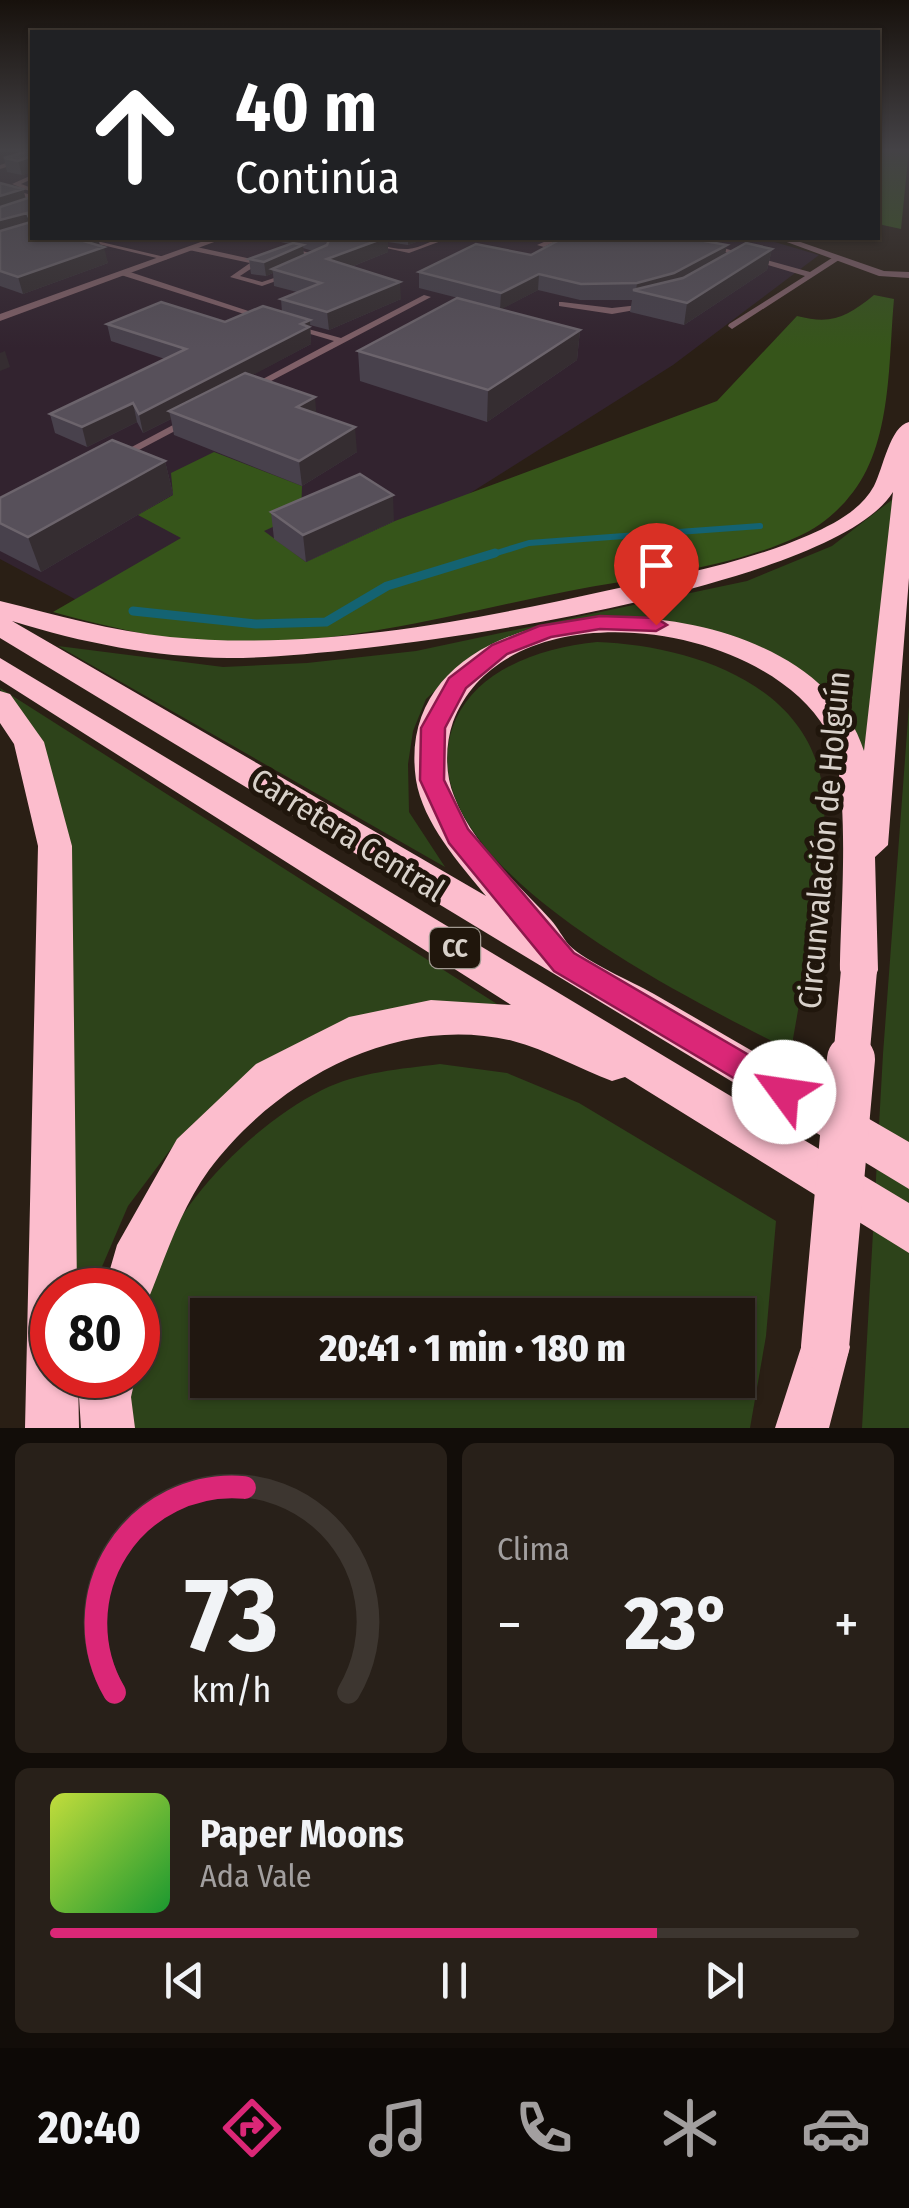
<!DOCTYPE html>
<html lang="es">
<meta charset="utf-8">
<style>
body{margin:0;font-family:"Fira Sans Condensed",sans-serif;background:#282019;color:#f1f3f6;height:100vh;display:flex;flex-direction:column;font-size:38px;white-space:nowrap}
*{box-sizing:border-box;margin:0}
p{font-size:32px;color:#a29f9f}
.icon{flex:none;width:55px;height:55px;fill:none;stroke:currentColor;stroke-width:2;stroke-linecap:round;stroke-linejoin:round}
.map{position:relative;height:1428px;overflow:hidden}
.panel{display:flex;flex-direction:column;gap:15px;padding:15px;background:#120d09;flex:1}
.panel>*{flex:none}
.hud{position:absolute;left:30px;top:30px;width:850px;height:210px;border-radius:0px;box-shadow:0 2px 8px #0004,0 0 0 2px #3d3630;background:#202124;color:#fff;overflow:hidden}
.speed{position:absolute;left:30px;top:1268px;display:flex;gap:20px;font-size:50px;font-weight:700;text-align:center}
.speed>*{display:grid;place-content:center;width:130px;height:130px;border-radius:50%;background:#201710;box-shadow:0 2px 8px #0004,0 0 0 2px #3d3630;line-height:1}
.speed .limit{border:15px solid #d22;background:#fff;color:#111}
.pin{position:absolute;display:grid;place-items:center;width:85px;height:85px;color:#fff;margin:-102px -42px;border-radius:50% 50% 50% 0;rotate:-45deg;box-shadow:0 0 10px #0007}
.pin .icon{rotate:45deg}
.me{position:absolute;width:110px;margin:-55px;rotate:301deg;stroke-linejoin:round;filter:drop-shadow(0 0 8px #0008)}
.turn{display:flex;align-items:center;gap:35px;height:210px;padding:0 40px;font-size:45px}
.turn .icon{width:130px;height:130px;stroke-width:2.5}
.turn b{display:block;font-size:70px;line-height:85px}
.big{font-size:75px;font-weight:800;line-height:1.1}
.panel .card{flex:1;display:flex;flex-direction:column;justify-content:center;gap:15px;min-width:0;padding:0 35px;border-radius:15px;background:#282019}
.panel .dial{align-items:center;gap:0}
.dial svg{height:260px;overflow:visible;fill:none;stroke:#3d3630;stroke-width:7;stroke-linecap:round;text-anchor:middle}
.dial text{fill:#f1f3f6;stroke:none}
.song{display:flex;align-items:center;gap:30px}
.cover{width:120px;height:120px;border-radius:15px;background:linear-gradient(135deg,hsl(70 70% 55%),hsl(130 70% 35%))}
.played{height:10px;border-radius:5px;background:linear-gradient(90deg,#db2777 75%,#3d3630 75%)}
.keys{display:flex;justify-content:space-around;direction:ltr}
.heat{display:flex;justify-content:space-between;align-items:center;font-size:55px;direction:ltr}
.panel .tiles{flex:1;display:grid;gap:15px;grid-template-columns:1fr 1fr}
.card:last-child{grid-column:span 2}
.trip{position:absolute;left:190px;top:1298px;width:565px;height:100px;border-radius:0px;background:#201710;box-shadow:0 2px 8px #0004,0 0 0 2px #3d3630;font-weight:800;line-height:100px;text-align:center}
.tab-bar{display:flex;height:160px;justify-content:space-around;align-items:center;background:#0d0906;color:#a29f9f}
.tab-bar .icon{width:70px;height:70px}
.tab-bar .selected{color:#db2777}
.tab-bar b{font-size:45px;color:#f1f3f6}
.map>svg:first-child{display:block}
.industrial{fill:#32232f}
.green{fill:#2d431a;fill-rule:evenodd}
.forest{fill:#36551a}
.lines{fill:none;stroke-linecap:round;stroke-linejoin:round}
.stream-far1{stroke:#146372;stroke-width:6}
.stream{stroke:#146372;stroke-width:9}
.lane{fill:#806068;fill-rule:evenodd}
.street{fill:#806068;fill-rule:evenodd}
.highway{fill:#fcbdcd;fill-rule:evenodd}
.highway-bridge-far1{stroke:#fcbdcd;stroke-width:36}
.highway-bridge{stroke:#fcbdcd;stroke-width:48}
.wall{fill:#48414c;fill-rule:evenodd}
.shaded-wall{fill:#352d31}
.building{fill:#57505a;stroke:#6c646c;stroke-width:2.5}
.route{fill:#db2777;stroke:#8e194d;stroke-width:2.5}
.labels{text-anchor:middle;stroke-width:10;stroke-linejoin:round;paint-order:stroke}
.shield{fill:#20160c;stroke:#a19991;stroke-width:2.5}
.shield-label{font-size:25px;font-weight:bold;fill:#d8d1ca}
.near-street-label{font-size:32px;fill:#d8d1ca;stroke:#20160c}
</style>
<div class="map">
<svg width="909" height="1428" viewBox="0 0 909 1428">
<rect width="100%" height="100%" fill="#2a1f15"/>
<path class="industrial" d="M0,149H32V238H761L819,255L673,365L288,608L97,611L0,559Z"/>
<path class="green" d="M893,499L864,754L767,659L604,621L535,630L466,662L426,699L413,731L408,764L409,812L445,867L58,646L223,667L307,663L416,651L747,581L832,546Z
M597,642C683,645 801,679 821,779C835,845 802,980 791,1051C694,1000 393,860 456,719C480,667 545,647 597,642Z
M0,688L519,1018L454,1014L227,1094L170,1150L128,1206L92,1290H56L58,846Z
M909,706V1428H862L883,1054Z
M440,1064L507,1073L579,1103L776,1221L766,1336L750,1428H123V1375H138C138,1358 135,1339 138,1322C150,1229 241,1131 322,1090C358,1072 401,1069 440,1064ZM208,1315H738V1380H208Z"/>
<path class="forest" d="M878,149H909L901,229L878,224Z
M874,295L894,299C888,364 893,451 845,502C831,517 816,529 797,537C727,569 643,577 569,591C458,613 346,645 232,643C170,642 112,628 53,612L181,538L138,515L173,495L171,473L214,452L302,486L301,514L264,531L306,562L395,521L717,401L797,316C832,325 847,317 874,295Z"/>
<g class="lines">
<path class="stream-far1" d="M487,556L529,543L760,526"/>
<path class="stream" d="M133,611L256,624L326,622L387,586L495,553"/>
<path class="lane" d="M32,155V159L0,169V165Z
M32,175V179L21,184L32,188V192L12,184Z
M73,238H84L169,258L165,260Z
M340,238C363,237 387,250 408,249C422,248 434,237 449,238L409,253Z
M553,238H562L544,247L537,245Z
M678,238H687L810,272L835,256L842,258L732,329L728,326L729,324L805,276Z
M192,246L256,260L294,249L326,257L319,263L315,261L317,258C285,251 268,257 240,276L262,282L289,273L293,275L262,286L230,277L250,263L189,250Z
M121,271H127L270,318L263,320L121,275Z
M424,295L431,297L252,391L244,389L334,341L290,328V324L341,338Z
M562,302L612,308L648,304L652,307L612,314L559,306V302Z
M188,417L192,418V422L120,460L111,458Z"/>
<path class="street" d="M0,187L32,195V201L0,193Z
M212,238H225L0,321V314Z
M776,238H789L884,271L909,272V278L879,276Z"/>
<path class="highway" d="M909,422V578L888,845L875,857L878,970L873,982L859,987L845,982L840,970C840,914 853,775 826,730C761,619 505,585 453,722C445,745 445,774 454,796C472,844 518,884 551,920C558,928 563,938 569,945C586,962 631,981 654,994C739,1043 824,1093 909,1142V1189L0,638V601C57,615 111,631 170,637C314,651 465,622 605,591C673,576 745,563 809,535C834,524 861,510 874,486C883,469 890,426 909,422ZM893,492L864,751C807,569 385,568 416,780C423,823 459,863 486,896L12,621C82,643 155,657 228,658C352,659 830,594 893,492Z
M0,658L909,1203V1253L625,1077L612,1081C580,1069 547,1050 513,1041C398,1013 277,1079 209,1170C179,1211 164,1262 145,1307L138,1310V1290H104L117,1245L177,1139L256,1064L349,1017L431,1000L511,1005L0,680Z
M0,691L10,694L44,742L72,846L77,1290H52V1375H78L79,1428H25L38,846L14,744L0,723Z
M825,1322L843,1329L850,1347L829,1428H775L807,1329Z
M84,1375H136L131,1397L135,1428H81L79,1397Z"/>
<path class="highway-bridge-far1" d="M851,1061L859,970"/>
<path class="highway-bridge" d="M825,1347L851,1059"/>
</g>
<path class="wall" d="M32,150V172L22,175L7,172L4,158Z
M0,183L23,189L26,199L31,197L32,238H130L118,242L98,239L108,263L23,294L0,286Z
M265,238H427L408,245L388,242V252L351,267L401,299L329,330L310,325L311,344L252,375L317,414L357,452L302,486L174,435L171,419L143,433L137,422L87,447L55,433L50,414L165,359L111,341L107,324L225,322L282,312L281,299L297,292L274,286L273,273L266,276L251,274L249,259L289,244ZM303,248L313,251L304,255Z
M772,249L767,270L684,325L630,312L632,300H580L538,290L501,309L580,330L577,360L487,422L360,381L358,351L466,300L419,288V272L531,255H725Z
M165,461L173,494L41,572L0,551V498Z
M271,512L394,521L306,562L274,539Z"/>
<path class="shaded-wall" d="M29,157L32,172L22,175L18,161Z
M23,189L27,204L0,213V196Z
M27,213L31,228L0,237V220Z
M81,238H98L100,248L104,247L108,263L23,294L18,277Z
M384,238H388V252L328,276L327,259Z
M408,238H427L408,245Z
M303,245L304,259L272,269L273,273L266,276L264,262Z
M727,245L724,260L672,289L636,291L637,283Z
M772,249L767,270L684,325L687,303Z
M539,274L538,290L500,310L501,293Z
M400,282L401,299L329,330L327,312Z
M310,320L311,344L178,415L169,411L171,419L143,433L139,414Z
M580,330L577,360L487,422L488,390Z
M5,351L10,367L0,371V353Z
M315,397L317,421L297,407Z
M133,403L137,422L87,447L82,427Z
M355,427L357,452L302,486L299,461Z
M165,461L173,494L41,572L28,537Z
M393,495L394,521L306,562L303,535Z"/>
<path class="building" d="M32,150V165L29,157L18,161L4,158Z
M32,172V238H81L77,239L104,247L18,277L0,271V231L31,222L27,213L0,220V207L31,197Z
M0,183L23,189L0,196Z
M320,238H384L327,259L400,282L327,312L281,299L321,283L272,269L327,245L329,240Z
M563,238H688L727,245L674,273L637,283L581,284L539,274L501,293L419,272L476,244L531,255Z
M293,243L303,245L264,262L249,259Z
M746,243L772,249L687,303L633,290L683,278Z
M457,298L580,330L488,390L358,351Z
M161,302L225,322L263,306L310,320L301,324L309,327L139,414L133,403L82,427L50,414L186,349L107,324Z
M245,373L315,397L297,407L355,427L299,461L169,411Z
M112,440L165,461L28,537L0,523V498Z
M360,474L393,495L303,535L271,512Z"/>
<linearGradient id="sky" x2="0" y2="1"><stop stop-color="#17110c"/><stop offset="0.43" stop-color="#444246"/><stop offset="1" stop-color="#444246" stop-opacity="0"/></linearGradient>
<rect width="909" height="348" fill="url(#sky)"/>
<path class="route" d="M600,616L656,618L667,625L656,631L600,629L551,637L507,654L466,688L445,728L444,780L468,829L574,953L795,1082L800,1092L795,1103L784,1108L554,971L449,843L420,780L421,728L449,678L492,645L539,626Z"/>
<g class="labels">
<rect class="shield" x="430" y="928" width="50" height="40" rx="8"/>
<g class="shield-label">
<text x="455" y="957">CC</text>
</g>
<g class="near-street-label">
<text transform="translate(348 835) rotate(32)" y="11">Carretera Central</text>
<text transform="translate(824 840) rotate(-85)" y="11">Circunvalación de Holguín</text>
</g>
</g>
</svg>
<div class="speed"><div class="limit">80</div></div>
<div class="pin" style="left:656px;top:625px;background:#d93025"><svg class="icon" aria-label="arrive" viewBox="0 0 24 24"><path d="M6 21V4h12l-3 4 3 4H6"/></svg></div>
<svg class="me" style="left:784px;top:1092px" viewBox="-20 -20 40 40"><circle r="19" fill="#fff"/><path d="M0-13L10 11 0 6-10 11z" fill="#db2777"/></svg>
<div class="trip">20:41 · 1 min · 180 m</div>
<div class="hud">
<div class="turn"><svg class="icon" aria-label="ahead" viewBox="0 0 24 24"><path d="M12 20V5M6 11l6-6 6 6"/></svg><div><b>40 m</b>Continúa</div></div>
</div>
</div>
<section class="panel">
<div class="tiles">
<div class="card dial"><svg viewBox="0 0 100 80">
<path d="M14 69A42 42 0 1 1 86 69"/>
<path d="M14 69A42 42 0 0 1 54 6" stroke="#db2777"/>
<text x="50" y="56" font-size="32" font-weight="700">73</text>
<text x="50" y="72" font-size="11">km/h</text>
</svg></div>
<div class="card"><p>Clima</p>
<div class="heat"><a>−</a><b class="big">23°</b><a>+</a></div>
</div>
<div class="card">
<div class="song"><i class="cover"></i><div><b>Paper Moons</b><p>Ada Vale</p></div></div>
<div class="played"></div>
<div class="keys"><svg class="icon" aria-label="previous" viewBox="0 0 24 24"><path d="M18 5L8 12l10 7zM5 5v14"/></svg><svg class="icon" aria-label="pause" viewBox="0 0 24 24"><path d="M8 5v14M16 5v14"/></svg><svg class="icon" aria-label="next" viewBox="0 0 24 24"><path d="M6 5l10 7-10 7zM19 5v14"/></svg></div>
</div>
</div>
</section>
<nav class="tab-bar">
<b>20:40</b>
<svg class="icon selected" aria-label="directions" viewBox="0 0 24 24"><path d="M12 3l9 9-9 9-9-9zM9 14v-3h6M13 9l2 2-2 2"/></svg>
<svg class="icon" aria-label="music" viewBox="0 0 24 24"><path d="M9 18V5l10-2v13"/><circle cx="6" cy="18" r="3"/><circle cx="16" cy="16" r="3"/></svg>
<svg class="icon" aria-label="phone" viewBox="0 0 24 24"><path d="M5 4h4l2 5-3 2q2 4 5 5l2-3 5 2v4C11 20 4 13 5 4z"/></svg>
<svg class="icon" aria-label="climate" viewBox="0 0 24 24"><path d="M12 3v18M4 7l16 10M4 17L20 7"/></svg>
<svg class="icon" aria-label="car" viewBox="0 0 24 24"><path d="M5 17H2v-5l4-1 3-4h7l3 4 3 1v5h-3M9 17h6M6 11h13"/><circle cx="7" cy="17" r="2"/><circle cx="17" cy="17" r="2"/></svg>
</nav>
